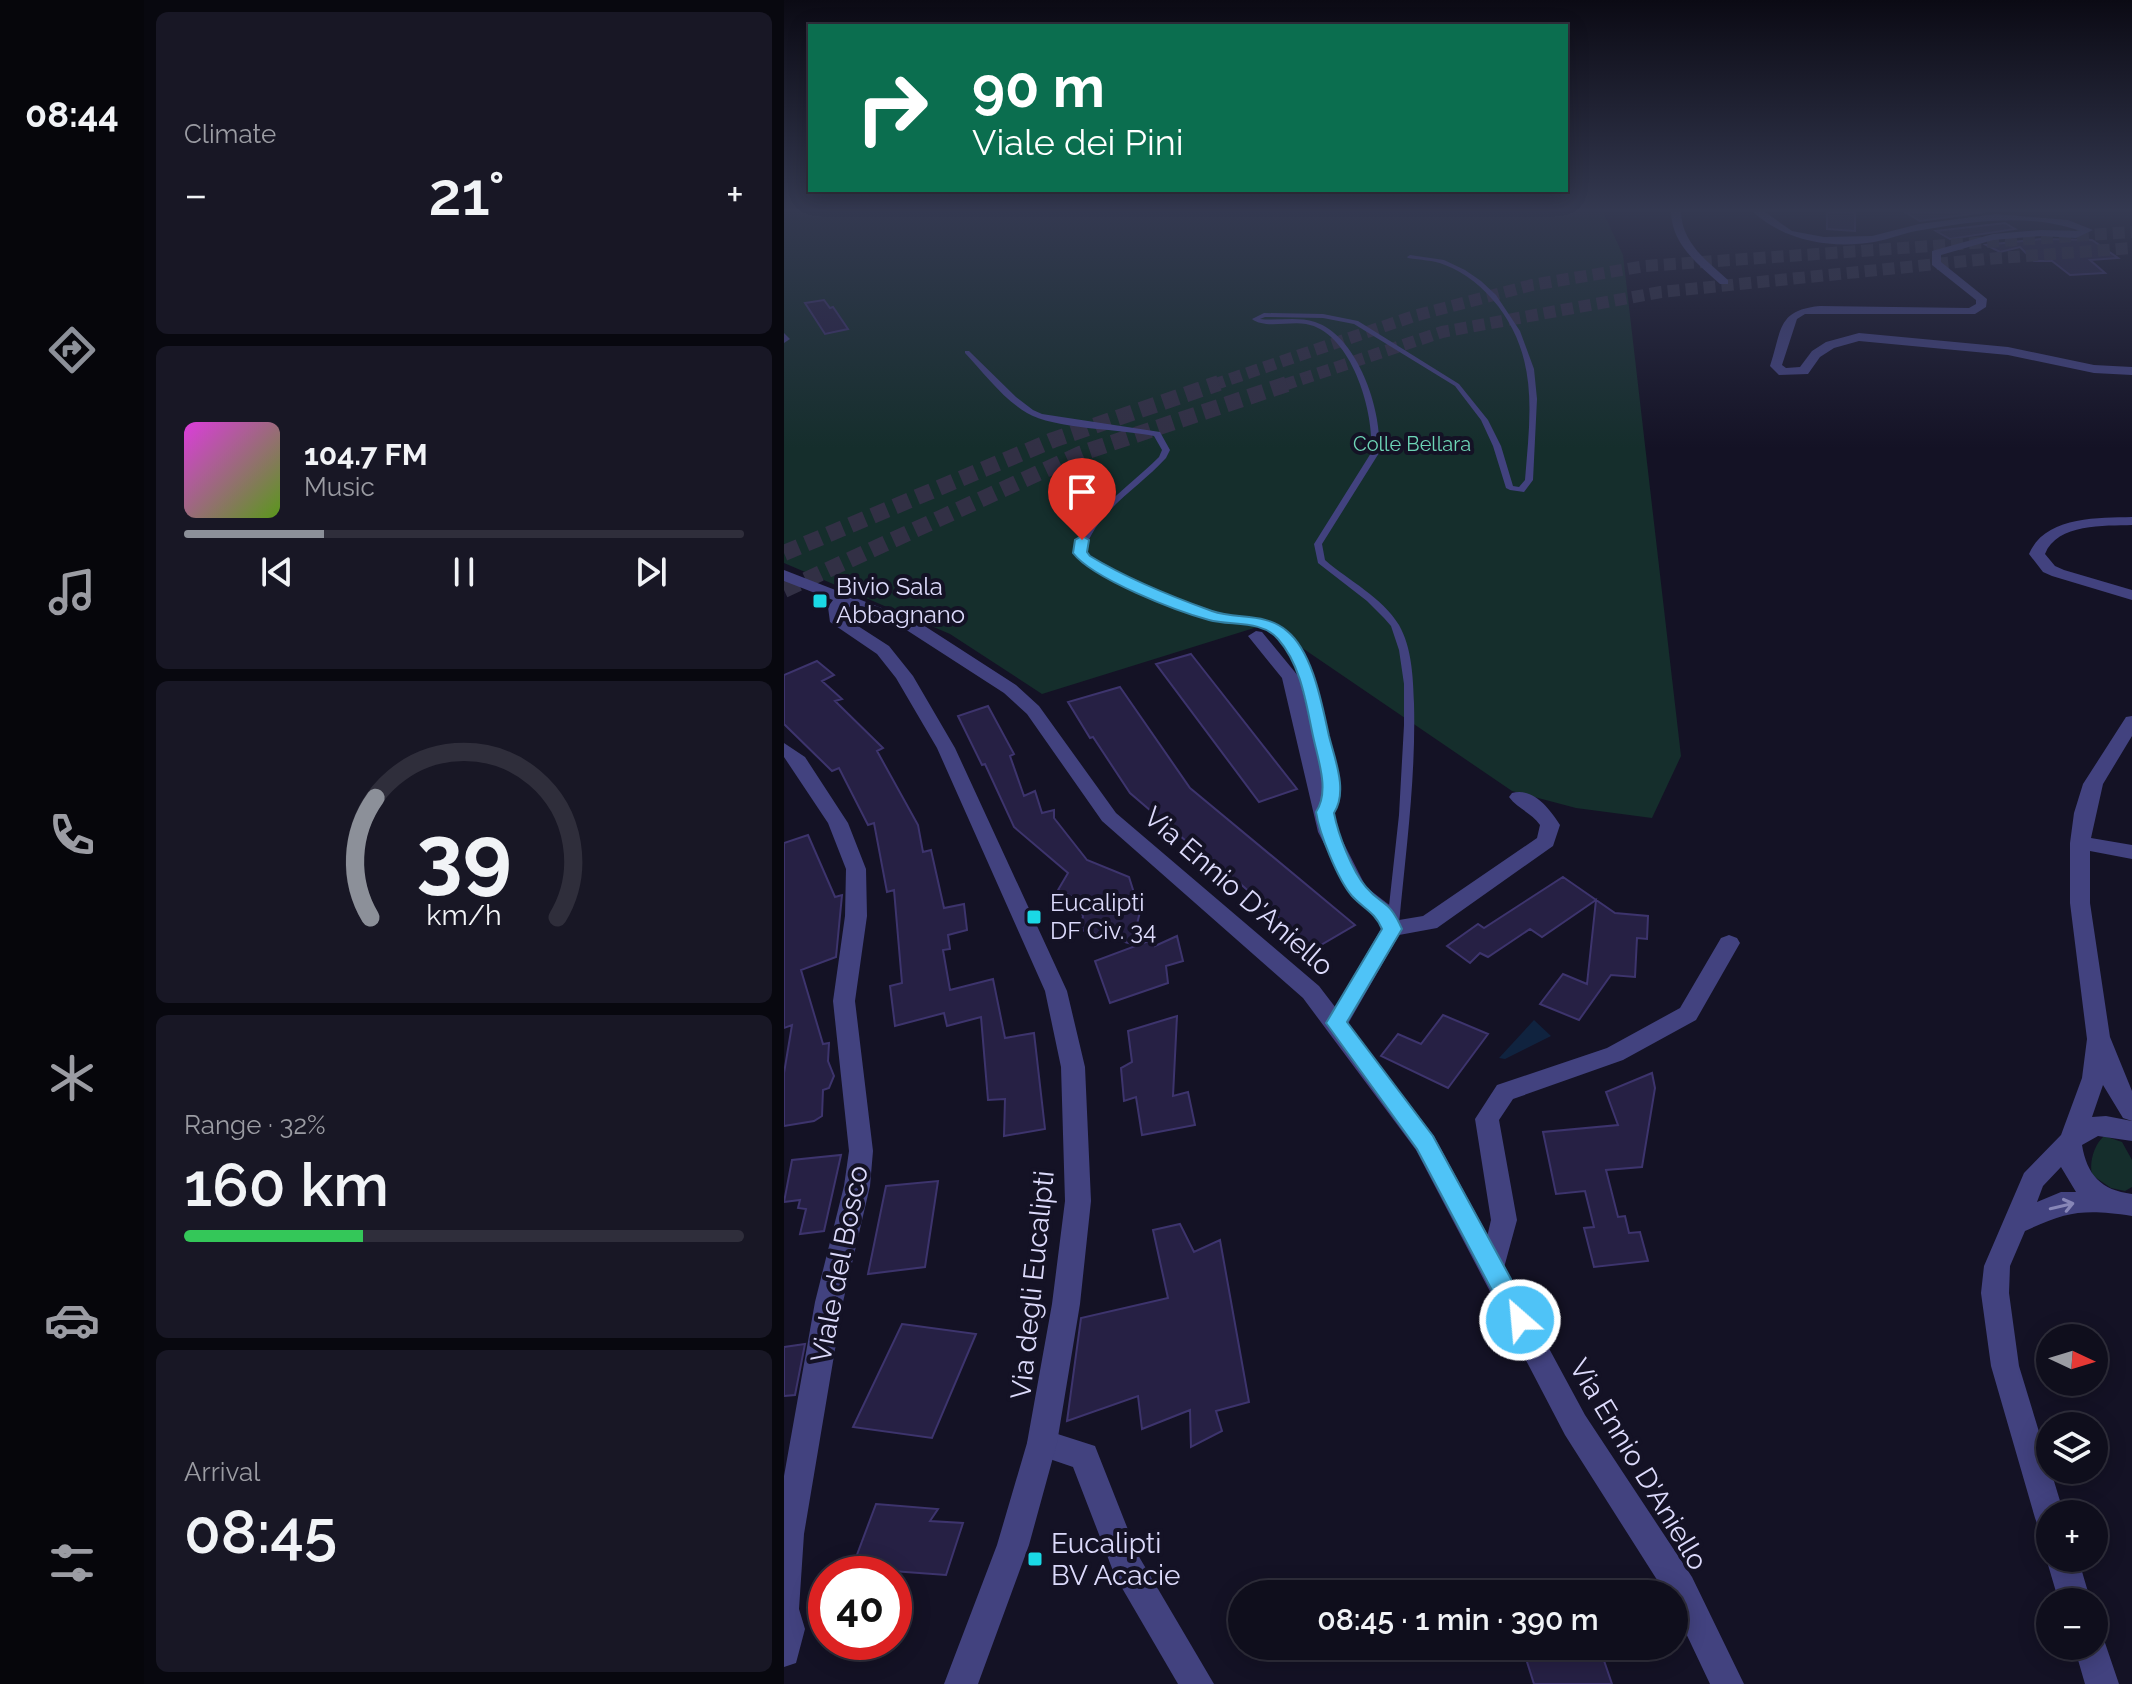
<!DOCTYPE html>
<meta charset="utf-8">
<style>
body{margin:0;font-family:Raleway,sans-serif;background:#181725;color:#f1f3f6;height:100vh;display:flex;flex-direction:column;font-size:30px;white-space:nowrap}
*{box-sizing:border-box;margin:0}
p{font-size:26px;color:#9b9ca3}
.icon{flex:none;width:44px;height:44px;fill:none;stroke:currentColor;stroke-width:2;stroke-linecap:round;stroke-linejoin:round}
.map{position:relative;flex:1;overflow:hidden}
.panel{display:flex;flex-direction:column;gap:12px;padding:12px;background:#08080f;width:640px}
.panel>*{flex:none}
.top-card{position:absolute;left:24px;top:24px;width:760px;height:168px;border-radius:0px;box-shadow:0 4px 20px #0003,0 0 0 2px #2f2e3b;background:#0b6e4f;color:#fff;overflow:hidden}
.needle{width:52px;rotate:94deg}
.controls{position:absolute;left:1252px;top:1324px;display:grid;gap:16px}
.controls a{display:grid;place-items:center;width:72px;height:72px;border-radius:50%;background:#0f0e1c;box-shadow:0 4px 20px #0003,0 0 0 2px #2f2e3b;font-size:40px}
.speed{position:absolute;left:24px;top:1556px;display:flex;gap:16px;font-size:40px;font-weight:700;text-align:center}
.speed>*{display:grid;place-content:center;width:104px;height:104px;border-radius:50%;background:#0f0e1c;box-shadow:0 4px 20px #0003,0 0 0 2px #2f2e3b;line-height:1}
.speed .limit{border:12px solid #d22;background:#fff;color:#111}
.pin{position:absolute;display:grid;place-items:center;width:68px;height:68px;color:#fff;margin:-82px -34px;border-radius:50% 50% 50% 0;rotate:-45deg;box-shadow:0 0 8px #0007}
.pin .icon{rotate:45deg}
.me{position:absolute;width:88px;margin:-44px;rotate:333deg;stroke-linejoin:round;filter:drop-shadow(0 0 6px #0008)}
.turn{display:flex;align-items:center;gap:28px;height:168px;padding:0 32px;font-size:36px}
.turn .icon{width:104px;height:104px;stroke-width:2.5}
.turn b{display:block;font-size:56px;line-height:68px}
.big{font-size:60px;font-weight:600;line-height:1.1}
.panel .card{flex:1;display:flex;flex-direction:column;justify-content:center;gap:12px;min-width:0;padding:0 28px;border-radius:12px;background:#181725}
.panel .dial{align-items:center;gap:0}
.dial svg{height:208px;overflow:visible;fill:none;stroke:#2f2e3b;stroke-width:7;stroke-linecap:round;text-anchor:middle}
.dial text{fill:#f1f3f6;stroke:none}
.song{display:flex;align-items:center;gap:24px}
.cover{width:96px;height:96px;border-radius:12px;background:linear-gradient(135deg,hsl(300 70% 55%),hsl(90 70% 35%))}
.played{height:8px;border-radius:4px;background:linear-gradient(90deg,#8c9099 25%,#2f2e3b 25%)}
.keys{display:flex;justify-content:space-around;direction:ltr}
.heat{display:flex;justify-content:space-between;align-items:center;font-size:44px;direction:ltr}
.charge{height:12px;border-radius:6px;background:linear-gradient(90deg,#34c759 32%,#2f2e3b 0)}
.trip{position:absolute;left:444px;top:1580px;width:460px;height:80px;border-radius:40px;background:#0f0e1c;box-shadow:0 4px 20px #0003,0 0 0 2px #2f2e3b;font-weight:600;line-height:80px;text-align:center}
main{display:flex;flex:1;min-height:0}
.menu{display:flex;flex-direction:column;width:144px;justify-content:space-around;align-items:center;background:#06060b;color:#9b9ca3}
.menu .icon{width:56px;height:56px}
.menu .current{color:#8c9099}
.menu b{font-size:36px;color:#f1f3f6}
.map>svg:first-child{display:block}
.green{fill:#152e2c}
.water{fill:#10233f}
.building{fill:#262044;stroke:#3d346d;stroke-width:2}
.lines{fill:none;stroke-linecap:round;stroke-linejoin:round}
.trunk-tunnel-far1{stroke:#323045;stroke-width:12;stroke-dasharray:12 6;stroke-linecap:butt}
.trunk-tunnel{stroke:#323045;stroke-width:16;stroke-dasharray:16 8;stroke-linecap:butt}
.service{fill:#42427f;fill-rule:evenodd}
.minor{fill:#42427f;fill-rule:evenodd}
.tertiary{fill:#42427f;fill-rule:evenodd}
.oneway{stroke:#8786b7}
.route{fill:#4fc3f7;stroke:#337fa1;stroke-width:2}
.poi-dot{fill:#1ad9e6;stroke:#141225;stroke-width:3}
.labels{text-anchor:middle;stroke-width:8;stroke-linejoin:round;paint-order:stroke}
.far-park-label{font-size:20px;fill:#6dd4b6;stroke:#141225}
.poi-label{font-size:24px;fill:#dcdafb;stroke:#141225;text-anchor:start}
.near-street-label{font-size:28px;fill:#dcdafb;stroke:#141225}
.near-poi-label{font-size:28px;fill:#dcdafb;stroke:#141225;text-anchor:start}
</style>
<main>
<nav class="menu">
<b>08:44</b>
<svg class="icon current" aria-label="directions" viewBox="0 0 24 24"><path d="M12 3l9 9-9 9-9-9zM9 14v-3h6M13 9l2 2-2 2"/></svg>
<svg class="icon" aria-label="music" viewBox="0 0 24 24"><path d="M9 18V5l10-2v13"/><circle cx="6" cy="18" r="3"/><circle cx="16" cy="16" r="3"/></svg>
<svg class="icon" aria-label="phone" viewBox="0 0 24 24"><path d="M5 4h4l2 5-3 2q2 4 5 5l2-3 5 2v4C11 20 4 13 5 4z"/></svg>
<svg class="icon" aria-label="climate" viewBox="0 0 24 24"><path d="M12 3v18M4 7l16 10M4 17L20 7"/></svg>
<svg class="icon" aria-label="car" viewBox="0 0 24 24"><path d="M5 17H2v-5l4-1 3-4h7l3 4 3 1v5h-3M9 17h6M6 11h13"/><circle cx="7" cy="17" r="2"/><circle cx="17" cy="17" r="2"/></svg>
<svg class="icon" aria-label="filters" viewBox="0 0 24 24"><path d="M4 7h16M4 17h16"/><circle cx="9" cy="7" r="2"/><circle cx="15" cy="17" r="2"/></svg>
</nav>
<section class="panel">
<div class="card"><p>Climate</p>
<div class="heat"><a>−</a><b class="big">21°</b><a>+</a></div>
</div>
<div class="card">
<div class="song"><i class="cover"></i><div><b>104.7 FM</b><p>Music</p></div></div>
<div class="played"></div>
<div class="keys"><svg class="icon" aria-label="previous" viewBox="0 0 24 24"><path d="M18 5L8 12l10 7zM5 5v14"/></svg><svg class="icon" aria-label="pause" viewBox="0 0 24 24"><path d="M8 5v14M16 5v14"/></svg><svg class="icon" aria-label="next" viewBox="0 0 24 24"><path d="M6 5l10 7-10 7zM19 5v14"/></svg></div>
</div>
<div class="card dial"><svg viewBox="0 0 100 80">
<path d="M14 69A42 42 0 1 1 86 69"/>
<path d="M14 69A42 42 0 0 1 16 23" stroke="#8c9099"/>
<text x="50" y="56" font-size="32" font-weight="700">39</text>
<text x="50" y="72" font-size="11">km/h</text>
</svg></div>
<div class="card"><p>Range · 32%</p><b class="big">160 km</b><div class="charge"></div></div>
<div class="card"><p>Arrival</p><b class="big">08:45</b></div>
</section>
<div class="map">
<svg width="1348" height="1684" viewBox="0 0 1348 1684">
<rect width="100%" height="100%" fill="#141225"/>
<path class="green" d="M0,212H819L839,255L897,756L868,818L792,808L728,791L483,624L258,694L166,634L0,563Z
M1320,1136L1338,1142L1348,1160V1187L1341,1191L1327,1188L1308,1175C1305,1162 1310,1145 1320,1136Z"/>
<path class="water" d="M750,1020L767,1036L721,1059L715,1058Z"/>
<path class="building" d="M1043,212H1071V231L1043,229Z
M1121,212H1201L1136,221Z
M1221,223L1231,229L1166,239L1152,231Z
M1257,239L1308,240L1334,258L1306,260L1321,273L1286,275L1268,261H1250L1236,247L1216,252L1202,245Z
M40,300L46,308L49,307L64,329L41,334L21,303Z
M407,654L513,789L475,802L372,664Z
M33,661L50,675L38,681L58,699L51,701L99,748L93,751L134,825L139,852L147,850L160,908L180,904L183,930L164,935L166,949L159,950L166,990L209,979L221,1038L250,1033L261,1129L220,1136L221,1099L204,1100L197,1017L163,1026L160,1013L111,1026L106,986L118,983L110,890L103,892L90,823L84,825L55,768L48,771L0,724V675Z
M336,687L406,788L571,925L530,949L426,857L423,859L346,793L309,737L306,738L284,702Z
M204,706L230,754L226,756L240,796L251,791L258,813L270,810V818L303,860L345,877L356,912L348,944L294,929L299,917L295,900L274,890L284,873L230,827L201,764L198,765L174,716Z
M24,835L51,897L58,895L52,957L17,970L39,1044L45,1043L44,1061L50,1076L45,1088L39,1090L38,1116L30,1121L0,1126V1073L8,1025L0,1028V843Z
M779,877L831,913L864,916L863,939L853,938L851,977L827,975L795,1020L756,1004L779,974L803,984L812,900L758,937L746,929L704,957L696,953L686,963L663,946L694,924L700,928Z
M393,936L399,961L382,966L384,983L326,1003L311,961L370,939L371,946Z
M659,1015L704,1034L664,1088L597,1056L614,1034L637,1044Z
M393,1016L389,1096L404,1092L411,1125L358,1135L352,1097L340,1101L337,1068L348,1062L344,1031Z
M868,1073L871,1088L858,1167L822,1170L834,1217L841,1216L845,1233L856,1232L864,1261L810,1267L800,1228L810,1227L801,1191L772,1194L759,1132L834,1125L822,1092Z
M57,1155L40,1231L16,1234L22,1209L14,1208L16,1200L0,1202L8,1160Z
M154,1181L141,1267L84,1274L102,1186Z
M396,1224L410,1252L436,1240L465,1402L432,1411L438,1431L407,1447L406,1410L358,1429L354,1396L283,1421L297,1318L384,1298L369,1230Z
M118,1324L192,1334L148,1438L69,1427Z
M21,1344L11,1395L0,1396V1347Z
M92,1504L154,1509L146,1521L179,1523L162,1575L68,1568Z
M738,1646H815L828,1684H750Z"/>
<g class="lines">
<path class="trunk-tunnel-far1" d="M429,385L630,316L748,285L861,266L1348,232
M500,385L658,332L877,292L1202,259L1348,248"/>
<path class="trunk-tunnel" d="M0,553L269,440L435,383
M0,590L298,453L506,383"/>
<path class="service" d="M626,255L660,260L681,270L697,281L712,295L736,331L750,369L753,399L749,480L740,492L726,490L722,488L709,446L697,420L671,386L570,324L539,318L481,317L476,319C494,321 513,316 531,322C574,336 599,412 595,453L538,544L541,560C565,581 598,597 615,625C628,648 629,677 630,703C632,777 622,850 615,924L613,927H605L603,924L615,815L620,725V684L615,650L607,626L600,618L583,601L534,563L530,544L587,453C591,414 568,332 522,324C505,321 481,329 468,319L480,313L539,314L574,321L675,384L704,420L717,446L729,486L735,487L741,480C746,417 755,360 714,306C700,288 682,273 661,265C649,260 636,260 624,258L623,257Z
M181,351H185L232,397L249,410L258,414L376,432L386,450L382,458C354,489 313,510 300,552L336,576L431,614L486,622L503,633L529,677L539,716L553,795L545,814H537L536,812L543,795L529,716L519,677L496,637L480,626L426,618L330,580L292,553C305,511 345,487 375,457L378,450L370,436C337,429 269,429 243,413C219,399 200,373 181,353Z"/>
<path class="minor" d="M887,212H897C898,243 922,260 944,280V284H936C914,264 888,245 887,212Z
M969,212H981L1008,231L1040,237L1088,236L1135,224L1212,214L1284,220L1309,230L1292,238L1257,236L1209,240L1157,255V262L1203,299L1202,307L1191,314H1021L1013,319L998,365L1002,368L1016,367L1028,351L1042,342L1075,333L1224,347L1310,365L1348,367V375L1310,373L1224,355L1075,341L1050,348L1036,357L1024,374L995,375L986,366C998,330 993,310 1036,306L1185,308L1192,304V300L1148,265V251L1209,234L1257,230L1296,231C1247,213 1188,221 1138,230C1122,232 1106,239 1090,242C1048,249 1001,241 969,212Z
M0,333L6,339L0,343Z
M1348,517V525C1321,526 1273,523 1261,554L1271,566L1280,570L1348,590V600L1268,576L1259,572L1245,554C1261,516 1313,518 1348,517Z
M472,631L478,632L515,677L554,832L582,887L608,907L615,920L639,916L753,838L756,825C748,813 734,809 725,797L728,793C749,787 766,809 776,825L769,846L653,928L615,935L561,1029L553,1032L545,1029L542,1023L597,929L592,916L567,896L534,832L498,678L464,636Z
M1348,716V736L1319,784L1307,838L1348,845V859L1306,851V903L1326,1037L1348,1091V1121L1339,1118L1319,1085L1308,1117L1322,1116L1348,1121V1141L1314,1136L1298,1145C1303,1175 1317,1190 1348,1194V1216C1300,1209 1284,1211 1241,1231L1226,1266L1225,1293L1235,1366L1280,1514H1266V1533L1255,1529L1251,1518L1207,1366L1197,1293L1200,1266L1240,1173L1277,1135L1298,1078L1303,1039L1286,903V843L1290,813L1299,784L1342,717ZM1277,1167L1292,1192H1277L1253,1202L1259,1186Z
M0,743L21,757L64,823L82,869L83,916L71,1001L89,1151L86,1186L59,1302L20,1534L15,1609L21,1629L12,1663L0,1667V1476L31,1302L60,1186L65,1151L49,1001L61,916L62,869L44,823L0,757Z
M945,935L953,938L956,943L912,1020L839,1060L729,1099L715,1120L733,1220L718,1275L709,1279L700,1275L696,1267L707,1220L691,1119L713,1085L823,1048L896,1008L937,938Z
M258,1429L311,1446L354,1555L430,1684H394L331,1576L289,1467L248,1453L243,1443L248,1433Z
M1266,1549V1558H1294L1307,1602H1275L1262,1558Z
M1310,1631L1318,1634L1335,1684H1301L1290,1646H1310Z"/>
<path class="tertiary" d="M0,570L136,623L232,685L255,706L332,813L535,986L650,1136L801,1415L908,1577L960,1684H926L890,1608V1594H882L781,1435L632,1150L519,998L318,821L243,714L220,693L124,631L62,606L60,617L105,646L129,676L171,748L283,991L301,1067L307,1201L296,1304L273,1443L245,1545L194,1684H160L213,1545L243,1443L268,1304L281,1201L277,1067L261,991L153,748L112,678L93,654L46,622L44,607L49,600L0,581Z"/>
</g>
<defs><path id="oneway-shaft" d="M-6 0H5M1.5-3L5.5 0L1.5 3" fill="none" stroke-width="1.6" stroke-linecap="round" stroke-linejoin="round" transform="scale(2)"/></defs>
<use class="oneway" href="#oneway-shaft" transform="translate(1278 1206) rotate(-13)"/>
<linearGradient id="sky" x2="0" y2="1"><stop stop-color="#0b0a14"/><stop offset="0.47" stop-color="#343951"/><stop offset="1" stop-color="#343951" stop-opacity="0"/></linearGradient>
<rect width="1348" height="448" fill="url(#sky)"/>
<path class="route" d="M298,536L305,540L303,552L306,556C344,579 386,596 428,611C453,620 481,612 503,631C529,652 538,705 545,736C551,760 564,791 550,813C554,834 568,871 582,887C599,907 605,899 618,929L563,1022L649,1136L745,1312L749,1320L745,1328L736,1331L728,1328L633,1149L542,1023L598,929C591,912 580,909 568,896C554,880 535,833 532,812C546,791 534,760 529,736C522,703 517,665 494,639C478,620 447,626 425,620C392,611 309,579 289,553L291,540Z"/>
<g class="poi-dot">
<rect x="28" y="593" width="16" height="16" rx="4"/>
<rect x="242" y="909" width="16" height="16" rx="4"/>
<rect x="243" y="1551" width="16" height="16" rx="4"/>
</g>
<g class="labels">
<g class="far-park-label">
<text x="628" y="451">Colle Bellara</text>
</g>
<g class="poi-label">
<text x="52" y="595">Bivio Sala<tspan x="52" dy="28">Abbagnano</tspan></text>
<text x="266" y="911">Eucalipti<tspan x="266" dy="28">DF Civ. 34</tspan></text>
</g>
<g class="near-street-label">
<text transform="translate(455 891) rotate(41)" y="10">Via Ennio D'Aniello</text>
<text transform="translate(55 1264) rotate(-79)" y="10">Viale del Bosco</text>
<text transform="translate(248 1285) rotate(-84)" y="10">Via degli Eucalipti</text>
<text transform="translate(855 1464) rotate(59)" y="10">Via Ennio D'Aniello</text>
</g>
<g class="near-poi-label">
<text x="267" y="1553">Eucalipti<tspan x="267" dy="32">BV Acacie</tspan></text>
</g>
</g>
</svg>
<div class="controls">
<a><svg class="needle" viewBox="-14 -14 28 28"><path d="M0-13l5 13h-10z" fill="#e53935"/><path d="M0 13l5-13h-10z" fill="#9b9ca3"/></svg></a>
<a><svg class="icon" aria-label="layers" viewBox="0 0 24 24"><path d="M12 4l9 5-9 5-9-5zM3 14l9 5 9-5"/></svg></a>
<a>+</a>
<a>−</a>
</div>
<div class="speed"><div class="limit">40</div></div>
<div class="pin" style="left:298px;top:540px;background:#d93025"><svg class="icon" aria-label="arrive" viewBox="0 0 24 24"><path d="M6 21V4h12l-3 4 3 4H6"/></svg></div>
<svg class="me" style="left:736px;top:1320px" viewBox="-20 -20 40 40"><circle r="17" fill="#4fc3f7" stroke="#fff" stroke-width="3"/><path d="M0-11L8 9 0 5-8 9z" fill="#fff"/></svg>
<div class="trip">08:45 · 1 min · 390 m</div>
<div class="top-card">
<div class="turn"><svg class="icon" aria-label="right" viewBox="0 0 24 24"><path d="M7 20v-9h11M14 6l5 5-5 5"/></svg><div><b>90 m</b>Viale dei Pini</div></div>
</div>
</div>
</main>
